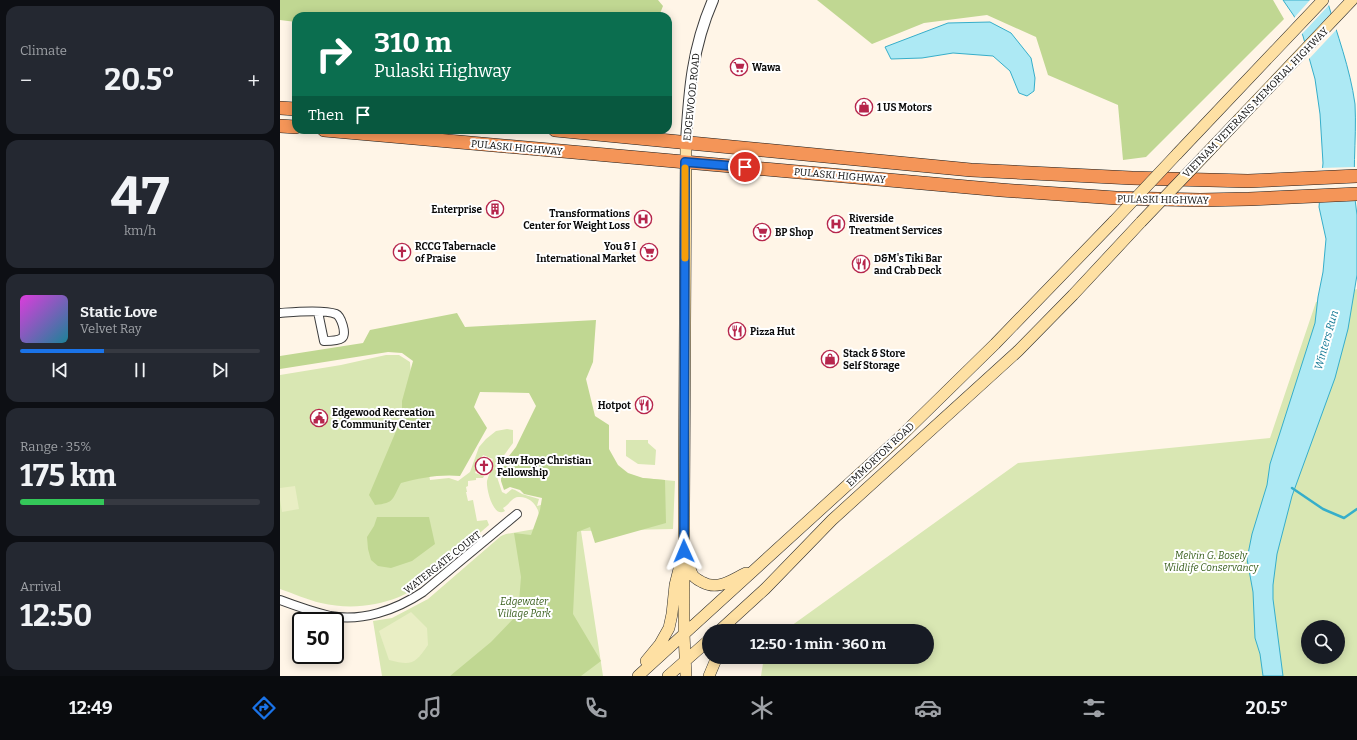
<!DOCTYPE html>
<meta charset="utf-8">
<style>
body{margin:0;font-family:Bitter,serif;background:#242831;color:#f1f3f6;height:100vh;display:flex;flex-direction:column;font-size:15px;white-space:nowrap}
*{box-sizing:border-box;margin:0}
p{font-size:13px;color:#9ea1a6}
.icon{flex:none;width:22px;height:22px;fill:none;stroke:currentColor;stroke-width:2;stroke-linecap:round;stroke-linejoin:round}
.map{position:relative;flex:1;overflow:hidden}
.side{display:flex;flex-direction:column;gap:6px;padding:6px;background:#0d0f14;width:280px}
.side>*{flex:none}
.hud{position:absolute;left:12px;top:12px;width:380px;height:122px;border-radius:12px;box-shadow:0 2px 10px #0003;background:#0b6e4f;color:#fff;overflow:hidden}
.buttons{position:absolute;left:1021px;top:620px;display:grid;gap:8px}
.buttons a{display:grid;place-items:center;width:44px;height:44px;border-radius:50%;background:#171b24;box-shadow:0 2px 10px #0003;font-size:20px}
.speed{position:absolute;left:12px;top:612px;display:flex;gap:8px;font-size:20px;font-weight:700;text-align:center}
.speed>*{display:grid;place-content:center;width:52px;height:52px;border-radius:50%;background:#171b24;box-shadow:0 2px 10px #0003;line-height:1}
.speed .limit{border:2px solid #111;border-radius:6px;background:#fff;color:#111}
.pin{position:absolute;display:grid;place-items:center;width:34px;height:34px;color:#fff;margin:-17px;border:2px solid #fff;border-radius:50%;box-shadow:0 1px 4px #0007}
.me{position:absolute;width:44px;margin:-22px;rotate:359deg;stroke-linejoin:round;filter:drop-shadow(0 0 3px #0008)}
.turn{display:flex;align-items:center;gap:14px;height:84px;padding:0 16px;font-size:18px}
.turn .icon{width:52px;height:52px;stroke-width:2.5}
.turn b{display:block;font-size:28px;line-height:34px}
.then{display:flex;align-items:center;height:38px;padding:0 16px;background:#0003;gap:8px;font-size:15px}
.big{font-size:30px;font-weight:700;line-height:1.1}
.side .widget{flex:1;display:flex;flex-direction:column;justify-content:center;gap:6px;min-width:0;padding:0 14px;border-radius:12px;background:#242831}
.side .dial{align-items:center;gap:0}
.dial b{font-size:52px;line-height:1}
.song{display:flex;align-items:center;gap:12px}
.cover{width:48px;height:48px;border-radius:6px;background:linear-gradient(135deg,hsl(300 70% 55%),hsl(190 70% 35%))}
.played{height:4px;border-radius:2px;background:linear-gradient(90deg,#1a73e8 35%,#363941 35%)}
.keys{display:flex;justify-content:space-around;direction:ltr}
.heat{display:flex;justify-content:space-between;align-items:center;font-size:22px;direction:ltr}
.charge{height:6px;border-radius:3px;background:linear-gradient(90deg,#34c759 35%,#363941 0)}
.trip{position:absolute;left:422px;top:624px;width:232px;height:40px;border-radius:20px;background:#171b24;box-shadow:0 2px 10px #0003;font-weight:700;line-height:40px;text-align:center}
.tab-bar{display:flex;height:64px;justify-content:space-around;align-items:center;background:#090b0e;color:#9ea1a6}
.tab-bar .icon{width:28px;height:28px}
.tab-bar .current{color:#1a73e8}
.tab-bar b{font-size:18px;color:#f1f3f6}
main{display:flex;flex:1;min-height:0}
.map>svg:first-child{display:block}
.green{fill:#d9e7b3;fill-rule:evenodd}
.forest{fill:#c0d792}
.pitch{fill:#e9eec4}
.water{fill:#ade9f4;stroke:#36aeca}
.pier{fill:#fff5e7}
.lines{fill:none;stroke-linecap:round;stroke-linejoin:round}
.stream{stroke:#36aeca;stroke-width:2.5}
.minor-casing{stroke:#3d3d3d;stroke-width:10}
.tertiary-casing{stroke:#3d3d3d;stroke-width:12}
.secondary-casing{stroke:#2c2c2c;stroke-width:12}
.trunk-casing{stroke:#1b1b1b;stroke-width:14}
.minor{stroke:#fff;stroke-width:8}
.tertiary{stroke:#fff;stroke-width:10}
.secondary{stroke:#fee0a3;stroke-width:11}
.trunk{stroke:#f49558;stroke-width:13}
.secondary-bridge-casing{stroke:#2c2c2c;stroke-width:12;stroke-linecap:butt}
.secondary-bridge{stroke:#fee0a3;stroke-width:11}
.route-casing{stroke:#114b97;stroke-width:10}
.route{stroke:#1a73e8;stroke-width:7}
.slow{stroke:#f59e0b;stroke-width:7}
.labels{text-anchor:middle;stroke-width:4;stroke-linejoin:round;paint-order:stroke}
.poi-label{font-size:10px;font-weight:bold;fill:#0a0a0a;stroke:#fff;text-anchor:start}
.street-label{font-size:10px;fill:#0a0a0a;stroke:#fff}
.park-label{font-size:10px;font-style:italic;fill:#395f1d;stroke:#fff}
.water-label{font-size:11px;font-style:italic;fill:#177b97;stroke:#fff}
</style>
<main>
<section class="side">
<div class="widget"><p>Climate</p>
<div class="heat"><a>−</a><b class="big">20.5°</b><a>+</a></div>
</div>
<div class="widget dial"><b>47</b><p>km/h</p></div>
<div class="widget">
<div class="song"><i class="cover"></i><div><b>Static Love</b><p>Velvet Ray</p></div></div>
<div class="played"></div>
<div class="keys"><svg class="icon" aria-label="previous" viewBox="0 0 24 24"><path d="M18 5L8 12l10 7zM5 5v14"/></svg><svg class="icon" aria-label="pause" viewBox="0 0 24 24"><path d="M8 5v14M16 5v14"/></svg><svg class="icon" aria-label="next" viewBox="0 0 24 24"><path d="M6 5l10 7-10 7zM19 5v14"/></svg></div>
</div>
<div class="widget"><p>Range · 35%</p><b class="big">175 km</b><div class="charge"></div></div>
<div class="widget"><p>Arrival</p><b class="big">12:50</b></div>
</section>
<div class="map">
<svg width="1077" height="676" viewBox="0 0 1077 676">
<rect width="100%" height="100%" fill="#fff5e7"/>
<path class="green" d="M1077,289V676H481L484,657H647V631H504L738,463L990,438L1036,302ZM1028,627H1058V657H1028Z
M106,355H119L130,362L131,375L150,480L169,478L178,481L190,472L199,447L206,439L216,431L227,429L233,430V443L222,458L217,477L222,492L226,494L232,489L235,490L242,494L259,499L257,506L363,478L395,481L393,529L301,531L323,676H102L93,621L112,618L148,599L221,536L226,534L255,529C256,525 259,521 259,517C259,506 250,496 238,497C231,498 229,505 223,508L225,511C213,519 206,488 207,481C208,476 211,471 213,466L211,465L213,459L203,455L195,473L204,476L203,478H196V480L188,481V486L186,487L187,492H186L188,501L193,500L197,521L207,520L209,525L165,563L166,566C151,576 136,590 119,597C94,607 67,609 41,603C27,600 13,593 0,589V375L61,365Z
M346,440H368V443L376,450L375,465L358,464L346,456Z"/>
<path class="forest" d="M0,0H378L383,6L379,16H16V22L0,20Z
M537,0H993L1004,19L866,157L843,160L838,105L768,75L756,37L707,15L644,23L592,44Z
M177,313L185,327L316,320L313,362L306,379L315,416L329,425V449L338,465L348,473L363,478L385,480L386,523L315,543L310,527L297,532L293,614L321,661L301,676H170L211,642L238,614L241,577L234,533L251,535L260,510L262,498L244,494L240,490L230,487L224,490L221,481V472L225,461L236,447L256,406L249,393L200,392L194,407L207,428L180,476C160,474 140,478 121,483C112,499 115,503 95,505L89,495L122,417V401L133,361L122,353L108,352L0,369V356L83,343L90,330Z
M97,517H149L155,544L132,561L111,568L98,566L91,560L88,549L87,537L94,526Z"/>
<path class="pitch" d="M15,486L19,509L2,512L0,500V488Z
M131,612L147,628L148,645C135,664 132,666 109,660L99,631Z"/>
<path class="water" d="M1003,0H1047C1057,34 1070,68 1075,104C1077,141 1071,178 1077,215V275L1068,329L1055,378L1012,496L997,554L993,585V599L1003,676H983L980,654L975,638L973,592L967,559L972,534L987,485L990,464L1035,323L1038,297L1043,272L1046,239L1039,207L1043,163L1040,114L1035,79L1023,36L1014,16Z
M710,22L731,33L751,58L755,78L754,91L747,96L739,93L730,71L713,56L673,53L642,58L611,59L605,47L668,23Z"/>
<path class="pier" d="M1030,0H1049L1050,4L1021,35L1013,19Z
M1053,12L1058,28L1028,60L1023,43Z
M1075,167L1077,201L1038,203L1040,168Z"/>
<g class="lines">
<path class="stream" d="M1012,488L1043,509L1064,518L1077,509"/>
<defs>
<path id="minor" d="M0,313C14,312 43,309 56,314C61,316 67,334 62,338C58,341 49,341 44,341L38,312
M0,600C16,606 33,612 50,616C82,622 116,610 143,592L237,514"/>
<path id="tertiary" d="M406,142C409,91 412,48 433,0"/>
<path id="secondary" d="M406,142L404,505V634L406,676
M897,154L1043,0
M925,155L1072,0
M407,559C409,564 410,569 412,574C414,578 418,580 422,582C438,591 451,580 466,573
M439,631L485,589L552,520L738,351L793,295L861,222
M366,661L380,644L389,628L392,614L395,585L400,565
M358,676L619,438L715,344L834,221
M388,676L429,640
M429,676L437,657"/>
<path id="trunk" d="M0,108L16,109
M0,126L16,127
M44,130L721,190L836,198L920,200L969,199L1077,194
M275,130L691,170L852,178L968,181L1077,176"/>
</defs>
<use href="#minor" class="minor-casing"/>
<use href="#tertiary" class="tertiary-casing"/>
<use href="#secondary" class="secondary-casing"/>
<use href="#trunk" class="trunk-casing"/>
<use href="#minor" class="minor"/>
<use href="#tertiary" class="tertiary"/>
<use href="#secondary" class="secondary"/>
<use href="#trunk" class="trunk"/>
<defs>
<path id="secondary-bridge" d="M834,221L897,154
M861,222L925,155"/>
</defs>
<use href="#secondary-bridge" class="secondary-bridge-casing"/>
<use href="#secondary-bridge" class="secondary-bridge"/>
</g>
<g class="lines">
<defs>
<path id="route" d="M404,551L405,162L465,167"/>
</defs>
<use href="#route" class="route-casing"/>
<use href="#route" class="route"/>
<path class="slow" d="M405,168V258"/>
</g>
<defs>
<symbol id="supermarket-ring" viewBox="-11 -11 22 22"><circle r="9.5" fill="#fff" stroke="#b6264c" stroke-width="1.5"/><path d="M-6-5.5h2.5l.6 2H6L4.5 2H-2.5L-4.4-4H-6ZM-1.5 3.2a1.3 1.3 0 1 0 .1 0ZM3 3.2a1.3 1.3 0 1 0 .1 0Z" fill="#b6264c"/></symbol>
<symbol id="shop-ring" viewBox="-11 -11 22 22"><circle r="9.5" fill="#fff" stroke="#b6264c" stroke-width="1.5"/><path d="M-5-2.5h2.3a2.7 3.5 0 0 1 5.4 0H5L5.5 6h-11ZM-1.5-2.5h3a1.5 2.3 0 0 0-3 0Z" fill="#b6264c"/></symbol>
<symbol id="building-ring" viewBox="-11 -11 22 22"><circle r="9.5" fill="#fff" stroke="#b6264c" stroke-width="1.5"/><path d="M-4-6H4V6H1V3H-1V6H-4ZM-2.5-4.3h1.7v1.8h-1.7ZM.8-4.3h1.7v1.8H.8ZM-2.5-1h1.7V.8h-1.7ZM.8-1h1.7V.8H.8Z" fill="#b6264c"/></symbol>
<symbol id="hospital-ring" viewBox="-11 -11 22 22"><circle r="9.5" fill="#fff" stroke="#b6264c" stroke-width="1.5"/><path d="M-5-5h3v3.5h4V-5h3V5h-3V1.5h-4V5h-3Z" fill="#b6264c"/></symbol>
<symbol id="church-ring" viewBox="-11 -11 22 22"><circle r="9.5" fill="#fff" stroke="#b6264c" stroke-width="1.5"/><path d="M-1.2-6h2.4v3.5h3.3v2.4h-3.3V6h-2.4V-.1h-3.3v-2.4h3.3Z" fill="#b6264c"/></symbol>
<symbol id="restaurant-ring" viewBox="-11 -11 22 22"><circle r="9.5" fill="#fff" stroke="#b6264c" stroke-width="1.5"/><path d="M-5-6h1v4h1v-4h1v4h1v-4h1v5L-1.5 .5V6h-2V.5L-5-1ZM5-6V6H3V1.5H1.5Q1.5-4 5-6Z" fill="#b6264c"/></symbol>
<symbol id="civic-ring" viewBox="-11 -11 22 22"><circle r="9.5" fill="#fff" stroke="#b6264c" stroke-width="1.5"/><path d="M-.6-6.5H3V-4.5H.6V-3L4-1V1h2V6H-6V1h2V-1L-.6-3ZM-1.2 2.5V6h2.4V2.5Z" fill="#b6264c"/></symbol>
</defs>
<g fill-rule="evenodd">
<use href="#supermarket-ring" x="449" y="57" width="20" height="20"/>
<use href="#shop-ring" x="574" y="97" width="20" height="20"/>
<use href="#building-ring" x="205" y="199" width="20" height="20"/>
<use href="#hospital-ring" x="353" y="209" width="20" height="20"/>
<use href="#hospital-ring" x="546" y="214" width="20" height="20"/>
<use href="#supermarket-ring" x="472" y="222" width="20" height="20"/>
<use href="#church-ring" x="112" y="242" width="20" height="20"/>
<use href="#supermarket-ring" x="359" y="242" width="20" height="20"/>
<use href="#restaurant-ring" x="571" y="254" width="20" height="20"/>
<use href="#restaurant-ring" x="447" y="321" width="20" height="20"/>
<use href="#shop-ring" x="540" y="349" width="20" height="20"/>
<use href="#restaurant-ring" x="354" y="395" width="20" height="20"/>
<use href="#civic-ring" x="29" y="408" width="20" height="20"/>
<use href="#church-ring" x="194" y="456" width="20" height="20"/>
</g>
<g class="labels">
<g class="poi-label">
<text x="472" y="71">Wawa</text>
<text x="597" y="111">1 US Motors</text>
<text x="202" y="213" text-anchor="end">Enterprise</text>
<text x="350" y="217" text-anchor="end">Transformations<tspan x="350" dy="12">Center for Weight Loss</tspan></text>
<text x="569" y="222">Riverside<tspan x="569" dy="12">Treatment Services</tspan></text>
<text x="495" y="236">BP Shop</text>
<text x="135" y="250">RCCG Tabernacle<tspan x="135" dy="12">of Praise</tspan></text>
<text x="356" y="250" text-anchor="end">You &amp; I<tspan x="356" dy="12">International Market</tspan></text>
<text x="594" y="262">D&amp;M's Tiki Bar<tspan x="594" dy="12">and Crab Deck</tspan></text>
<text x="470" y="335">Pizza Hut</text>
<text x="563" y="357">Stack &amp; Store<tspan x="563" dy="12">Self Storage</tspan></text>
<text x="351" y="409" text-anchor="end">Hotpot</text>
<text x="52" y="416">Edgewood Recreation<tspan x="52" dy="12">&amp; Community Center</tspan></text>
<text x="217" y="464">New Hope Christian<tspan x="217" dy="12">Fellowship</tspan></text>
</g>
<g class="street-label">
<text transform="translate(411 97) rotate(-84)" y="4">EDGEWOOD ROAD</text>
<text transform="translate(975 102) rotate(-46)" y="4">VIETNAM VETERANS MEMORIAL HIGHWAY</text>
<text transform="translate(237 147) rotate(5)" y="4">PULASKI HIGHWAY</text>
<text transform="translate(560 175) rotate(5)" y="4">PULASKI HIGHWAY</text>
<text transform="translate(883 199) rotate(1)" y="4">PULASKI HIGHWAY</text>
<text transform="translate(600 454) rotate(-43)" y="4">EMMORTON ROAD</text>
<text transform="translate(162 562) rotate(-38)" y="4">WATERGATE COURT</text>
</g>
<g class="park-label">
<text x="931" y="559">Melvin G. Bosely<tspan x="931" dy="12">Wildlife Conservancy</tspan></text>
<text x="244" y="605">Edgewater<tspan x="244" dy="12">Village Park</tspan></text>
</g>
<g class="water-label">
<text transform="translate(1046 340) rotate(-74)" y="4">Winters Run</text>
</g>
</g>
</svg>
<div class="buttons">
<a><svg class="icon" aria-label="search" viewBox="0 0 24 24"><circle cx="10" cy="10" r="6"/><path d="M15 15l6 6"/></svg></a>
</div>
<div class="speed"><div class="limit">50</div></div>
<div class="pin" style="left:465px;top:167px;background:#d93025"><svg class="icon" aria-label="arrive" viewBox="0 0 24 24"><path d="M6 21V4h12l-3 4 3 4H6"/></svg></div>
<svg class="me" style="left:404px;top:551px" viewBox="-20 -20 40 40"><path d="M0-17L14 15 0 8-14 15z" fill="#1a73e8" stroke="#fff" stroke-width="4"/></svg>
<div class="trip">12:50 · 1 min · 360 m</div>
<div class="hud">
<div class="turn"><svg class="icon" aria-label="right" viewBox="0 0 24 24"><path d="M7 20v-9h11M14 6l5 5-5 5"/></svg><div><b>310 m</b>Pulaski Highway</div></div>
<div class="then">Then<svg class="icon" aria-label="arrive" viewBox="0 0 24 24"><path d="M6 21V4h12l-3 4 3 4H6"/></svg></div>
</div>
</div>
</main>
<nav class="tab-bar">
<b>12:49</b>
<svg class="icon current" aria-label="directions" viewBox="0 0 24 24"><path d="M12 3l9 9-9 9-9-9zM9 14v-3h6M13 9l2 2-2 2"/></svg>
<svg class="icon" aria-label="music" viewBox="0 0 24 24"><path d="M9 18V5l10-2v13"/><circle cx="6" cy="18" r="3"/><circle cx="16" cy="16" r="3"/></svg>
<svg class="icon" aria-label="phone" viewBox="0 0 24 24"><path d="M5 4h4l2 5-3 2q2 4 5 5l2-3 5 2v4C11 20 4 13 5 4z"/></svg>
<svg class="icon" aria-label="climate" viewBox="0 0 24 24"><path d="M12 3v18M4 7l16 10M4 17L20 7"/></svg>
<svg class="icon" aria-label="car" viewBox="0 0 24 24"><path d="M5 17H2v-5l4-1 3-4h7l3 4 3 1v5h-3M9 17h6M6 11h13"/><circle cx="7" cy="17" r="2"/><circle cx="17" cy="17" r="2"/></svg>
<svg class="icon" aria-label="filters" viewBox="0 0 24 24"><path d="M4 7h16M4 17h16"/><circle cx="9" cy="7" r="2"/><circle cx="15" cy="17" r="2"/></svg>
<b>20.5°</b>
</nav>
